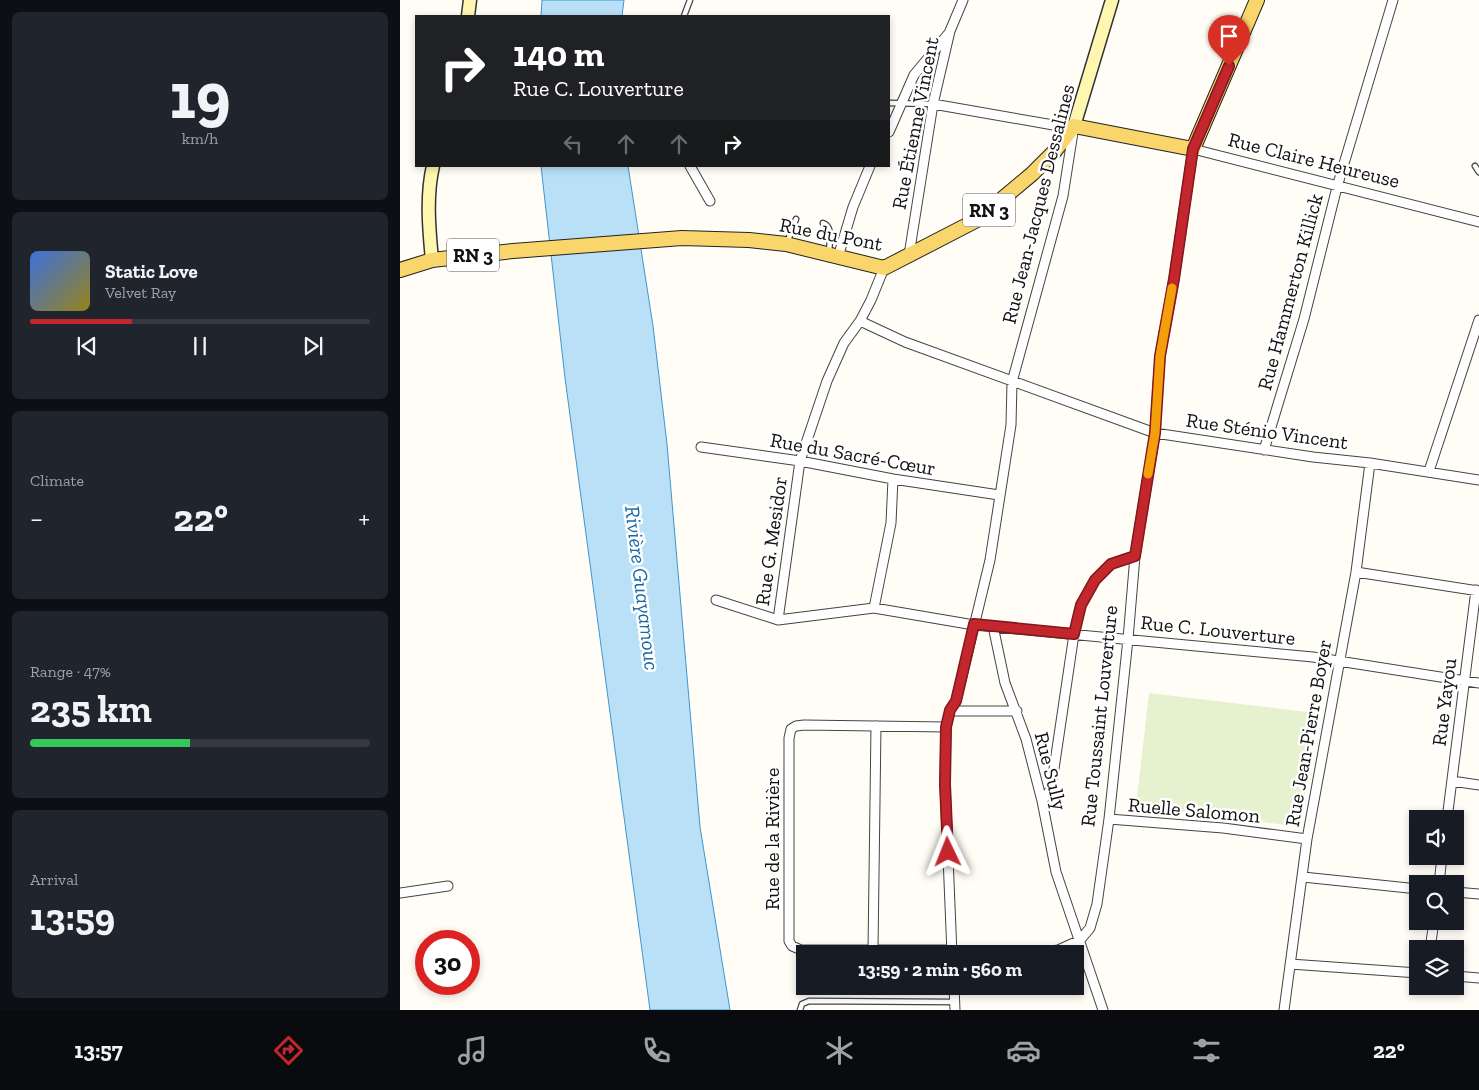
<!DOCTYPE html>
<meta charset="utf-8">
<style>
body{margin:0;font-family:"Zilla Slab",serif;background:#20242c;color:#f1f3f6;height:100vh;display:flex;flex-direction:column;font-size:19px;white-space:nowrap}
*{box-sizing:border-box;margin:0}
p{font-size:16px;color:#9ea1a6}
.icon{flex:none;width:28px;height:28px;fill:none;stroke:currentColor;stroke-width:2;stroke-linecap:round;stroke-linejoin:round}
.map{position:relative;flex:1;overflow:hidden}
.panel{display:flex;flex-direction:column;gap:12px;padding:12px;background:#0d0f14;width:400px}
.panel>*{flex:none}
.hud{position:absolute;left:15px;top:15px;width:475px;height:152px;border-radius:0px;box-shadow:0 2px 8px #0003;background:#202124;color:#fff;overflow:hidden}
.fabs{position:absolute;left:1009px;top:810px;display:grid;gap:10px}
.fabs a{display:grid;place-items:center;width:55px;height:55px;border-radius:0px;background:#171b24;box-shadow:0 2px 8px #0003;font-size:25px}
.speed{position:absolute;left:15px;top:930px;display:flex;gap:10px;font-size:25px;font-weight:700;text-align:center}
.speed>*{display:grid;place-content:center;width:65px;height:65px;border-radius:50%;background:#171b24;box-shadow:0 2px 8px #0003;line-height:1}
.speed .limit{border:8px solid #d22;background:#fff;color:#111}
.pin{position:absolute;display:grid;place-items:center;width:42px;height:42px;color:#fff;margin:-51px -21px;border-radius:50% 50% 50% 0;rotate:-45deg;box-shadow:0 0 5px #0007}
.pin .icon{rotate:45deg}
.me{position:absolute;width:55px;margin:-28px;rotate:358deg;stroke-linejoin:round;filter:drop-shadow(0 0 4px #0008)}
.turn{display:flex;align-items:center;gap:18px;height:105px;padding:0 15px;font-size:22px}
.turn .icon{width:65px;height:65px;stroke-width:2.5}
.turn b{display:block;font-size:35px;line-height:42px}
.lanes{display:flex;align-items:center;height:48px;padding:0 15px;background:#0003;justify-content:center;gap:25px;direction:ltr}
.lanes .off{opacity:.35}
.big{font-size:38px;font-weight:700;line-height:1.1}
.panel .tile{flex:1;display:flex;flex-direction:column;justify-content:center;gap:8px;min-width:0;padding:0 18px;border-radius:8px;background:#20242c}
.panel .dial{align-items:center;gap:0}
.dial b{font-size:65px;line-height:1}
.song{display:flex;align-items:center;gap:15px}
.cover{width:60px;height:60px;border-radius:8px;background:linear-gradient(135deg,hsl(220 70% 55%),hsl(50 70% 35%))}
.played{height:5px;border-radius:2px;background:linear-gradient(90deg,#c4262e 30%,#363941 30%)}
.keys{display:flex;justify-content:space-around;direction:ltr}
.heat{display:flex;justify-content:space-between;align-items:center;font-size:28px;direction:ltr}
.charge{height:8px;border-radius:4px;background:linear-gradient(90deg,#34c759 47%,#363941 0)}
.trip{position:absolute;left:396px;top:945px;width:288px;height:50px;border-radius:0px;background:#171b24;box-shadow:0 2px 8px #0003;font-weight:700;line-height:50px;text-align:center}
.dock{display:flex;height:80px;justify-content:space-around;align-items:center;background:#090b0e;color:#9ea1a6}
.dock .icon{width:35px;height:35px}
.dock .active{color:#c4262e}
.dock b{font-size:22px;color:#f1f3f6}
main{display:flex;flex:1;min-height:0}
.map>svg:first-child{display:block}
.pitch{fill:#e6f2cf}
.water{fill:#b9e0f7;stroke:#3f96cf}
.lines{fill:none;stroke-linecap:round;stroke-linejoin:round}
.lane-casing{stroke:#444;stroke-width:7}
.street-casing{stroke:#444;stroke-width:11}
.secondary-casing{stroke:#333;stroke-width:15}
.primary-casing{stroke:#222;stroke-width:16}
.lane{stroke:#fff;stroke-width:4.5}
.street{stroke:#fff;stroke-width:9}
.secondary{stroke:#fff6b0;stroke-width:12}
.primary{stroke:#f9d66b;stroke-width:14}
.route-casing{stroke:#7f191e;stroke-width:12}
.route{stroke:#c4262e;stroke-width:9}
.slow{stroke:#f59e0b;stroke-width:9}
.labels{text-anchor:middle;stroke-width:5;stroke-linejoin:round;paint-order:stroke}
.shield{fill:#fff;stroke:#585858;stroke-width:1}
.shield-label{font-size:19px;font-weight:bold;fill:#111}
.street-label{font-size:20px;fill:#111;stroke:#fff}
.water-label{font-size:21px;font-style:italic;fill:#1768a6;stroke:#fff}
</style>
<main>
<section class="panel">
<div class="tile dial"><b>19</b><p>km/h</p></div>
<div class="tile">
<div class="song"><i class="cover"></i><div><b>Static Love</b><p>Velvet Ray</p></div></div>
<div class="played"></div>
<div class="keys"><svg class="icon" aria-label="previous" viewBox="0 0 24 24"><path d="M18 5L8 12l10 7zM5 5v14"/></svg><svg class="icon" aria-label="pause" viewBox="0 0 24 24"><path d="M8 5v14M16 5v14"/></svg><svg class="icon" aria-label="next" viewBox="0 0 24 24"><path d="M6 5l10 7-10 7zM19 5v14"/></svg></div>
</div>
<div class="tile"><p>Climate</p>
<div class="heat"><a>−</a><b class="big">22°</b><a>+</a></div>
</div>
<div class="tile"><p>Range · 47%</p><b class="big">235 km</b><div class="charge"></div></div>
<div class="tile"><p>Arrival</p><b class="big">13:59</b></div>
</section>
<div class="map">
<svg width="1079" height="1010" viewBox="0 0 1079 1010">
<rect width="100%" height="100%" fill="#fffdf5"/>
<path class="pitch" d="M749,693L915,713L901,827L736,806Z"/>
<path class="water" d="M142,0H224L222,16H141Z
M141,166H228L253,326L267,444L300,827L330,1010H250L165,378Z"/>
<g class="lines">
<defs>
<path id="lane" d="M284,16L290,0
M489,103L532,104
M1075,166L1079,172
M423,223C434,227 429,243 429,253
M387,243L396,219
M400,1010L402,1004L409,1001L555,1002"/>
<path id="street" d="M533,104L659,126H674L663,196L612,382L611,425L590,560L556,701L550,711L546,727L545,784L552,954
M489,132L514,75L549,33
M290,166L310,201
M509,255L533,104L550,31L563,0
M438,257L453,207L470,166
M460,321L505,342L755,433L913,457L970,463L1079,480
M301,447L400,461L493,479L599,495
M864,450L904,319L937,187L993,0
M1029,471L1079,320
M956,572L1079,591
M316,600L378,620L474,608L574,625L913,657L1079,683
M474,608L491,523L493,479
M378,620L400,461L427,381L444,343L460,321L471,300L484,268
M593,626L605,683L626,739L642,801L656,872L703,1010
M550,711H617
M546,727L404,725L396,726L391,729L389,738V941L392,946L401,950H552L624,954
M1052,781L1079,785
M642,801L651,789L674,634L681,605L695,580L711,564L735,556
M709,819L823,828L907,839
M1047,819L1076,590
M903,877L1018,889
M1039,884L1042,856
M1055,892L1079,894
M0,893L48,886
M1030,949L1034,921
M473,950L476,726
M634,954L658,950L680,940L690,928L697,904L709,819L728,639L735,556L755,433L760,356L774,279L793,149L1079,222
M890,964L1018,973
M1055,976L1079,978
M554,986L555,1010
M884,1010L907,839L956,572L970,463"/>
<path id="secondary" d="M68,16L70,0
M674,126L712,0
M32,260C29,229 26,196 33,166"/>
<path id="primary" d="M0,270L32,260L113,251L282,238L349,240L386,244L484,268L577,220L632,174L654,152L674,126L793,149L857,0"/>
</defs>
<use href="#lane" class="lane-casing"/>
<use href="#street" class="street-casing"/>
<use href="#secondary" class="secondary-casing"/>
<use href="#primary" class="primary-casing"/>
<use href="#lane" class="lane"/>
<use href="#street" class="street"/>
<use href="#secondary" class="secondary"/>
<use href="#primary" class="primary"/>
</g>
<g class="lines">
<defs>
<path id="route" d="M548,852L545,784L546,727L550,710L556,701L574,624L674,634L681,605L695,580L711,564L735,556L755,433L760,356L774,279L793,149L829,66"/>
</defs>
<use href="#route" class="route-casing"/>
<use href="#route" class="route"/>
<path class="slow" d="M748,474L755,433L760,356L772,288"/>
</g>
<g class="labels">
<g class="shield">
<rect x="563" y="193.5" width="52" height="33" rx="4"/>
<rect x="47" y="238.5" width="52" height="33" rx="4"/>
</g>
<g class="shield-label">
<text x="589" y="217">RN 3</text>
<text x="73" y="262">RN 3</text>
</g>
<g class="street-label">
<text transform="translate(515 123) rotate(-79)" y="7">Rue Étienne Vincent</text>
<text transform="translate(914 160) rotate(14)" y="7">Rue Claire Heureuse</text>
<text transform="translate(638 204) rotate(-76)" y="7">Rue Jean-Jacques Dessalines</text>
<text transform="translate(431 234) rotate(11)" y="7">Rue du Pont</text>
<text transform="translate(890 292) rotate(-75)" y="7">Rue Hammerton Killick</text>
<text transform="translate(867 431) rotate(8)" y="7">Rue Sténio Vincent</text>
<text transform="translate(453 454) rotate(10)" y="7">Rue du Sacré-Cœur</text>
<text transform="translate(371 541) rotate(-82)" y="7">Rue G. Mesidor</text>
<text transform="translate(818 630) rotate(6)" y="7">Rue C. Louverture</text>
<text transform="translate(1044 702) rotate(-83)" y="7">Rue Yayou</text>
<text transform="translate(699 716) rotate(-84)" y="7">Rue Toussaint Louverture</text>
<text transform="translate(908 733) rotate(-80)" y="7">Rue Jean-Pierre Boyer</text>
<text transform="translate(651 771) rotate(76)" y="7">Rue Sully</text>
<text transform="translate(794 810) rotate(5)" y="7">Ruelle Salomon</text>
<text transform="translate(372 839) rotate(-90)" y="7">Rue de la Rivière</text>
</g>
<g class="water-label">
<text transform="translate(242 588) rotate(83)" y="7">Rivière Guayamouc</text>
</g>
</g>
</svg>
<div class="fabs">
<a><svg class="icon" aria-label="sound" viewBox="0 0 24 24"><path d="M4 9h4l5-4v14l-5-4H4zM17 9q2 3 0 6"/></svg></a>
<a><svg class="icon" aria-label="search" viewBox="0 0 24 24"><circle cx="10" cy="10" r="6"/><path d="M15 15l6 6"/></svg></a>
<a><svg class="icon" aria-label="layers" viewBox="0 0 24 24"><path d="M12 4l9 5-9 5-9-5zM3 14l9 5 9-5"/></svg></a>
</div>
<div class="speed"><div class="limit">30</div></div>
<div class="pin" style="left:829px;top:66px;background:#d93025"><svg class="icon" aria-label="arrive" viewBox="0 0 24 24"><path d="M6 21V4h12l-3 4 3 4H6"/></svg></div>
<svg class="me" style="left:548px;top:852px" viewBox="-20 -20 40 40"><path d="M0-17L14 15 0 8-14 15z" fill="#c4262e" stroke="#fff" stroke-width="4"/></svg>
<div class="trip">13:59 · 2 min · 560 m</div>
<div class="hud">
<div class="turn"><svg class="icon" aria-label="right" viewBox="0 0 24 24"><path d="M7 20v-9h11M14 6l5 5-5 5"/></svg><div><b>140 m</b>Rue C. Louverture</div></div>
<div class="lanes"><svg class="icon off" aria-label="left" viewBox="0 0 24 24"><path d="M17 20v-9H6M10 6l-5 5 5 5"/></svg><svg class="icon off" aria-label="ahead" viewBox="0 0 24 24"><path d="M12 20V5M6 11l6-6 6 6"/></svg><svg class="icon off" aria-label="ahead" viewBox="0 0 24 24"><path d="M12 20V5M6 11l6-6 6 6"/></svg><svg class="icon" aria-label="right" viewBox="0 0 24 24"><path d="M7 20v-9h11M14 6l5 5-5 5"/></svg></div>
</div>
</div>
</main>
<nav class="dock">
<b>13:57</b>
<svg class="icon active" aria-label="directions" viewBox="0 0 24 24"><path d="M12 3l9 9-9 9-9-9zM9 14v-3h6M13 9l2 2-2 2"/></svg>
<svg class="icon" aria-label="music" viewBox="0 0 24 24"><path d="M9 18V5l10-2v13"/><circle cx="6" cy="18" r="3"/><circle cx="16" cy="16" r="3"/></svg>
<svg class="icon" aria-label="phone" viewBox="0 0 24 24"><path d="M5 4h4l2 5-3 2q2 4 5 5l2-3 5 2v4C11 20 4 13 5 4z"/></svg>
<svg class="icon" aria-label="climate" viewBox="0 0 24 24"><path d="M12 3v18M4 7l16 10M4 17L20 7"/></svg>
<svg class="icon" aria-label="car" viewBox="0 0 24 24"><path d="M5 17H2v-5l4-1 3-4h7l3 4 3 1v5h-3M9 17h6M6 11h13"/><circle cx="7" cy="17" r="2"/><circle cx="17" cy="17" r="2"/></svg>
<svg class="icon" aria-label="filters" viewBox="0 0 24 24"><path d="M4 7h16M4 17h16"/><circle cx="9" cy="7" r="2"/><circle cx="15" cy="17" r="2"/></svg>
<b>22°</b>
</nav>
